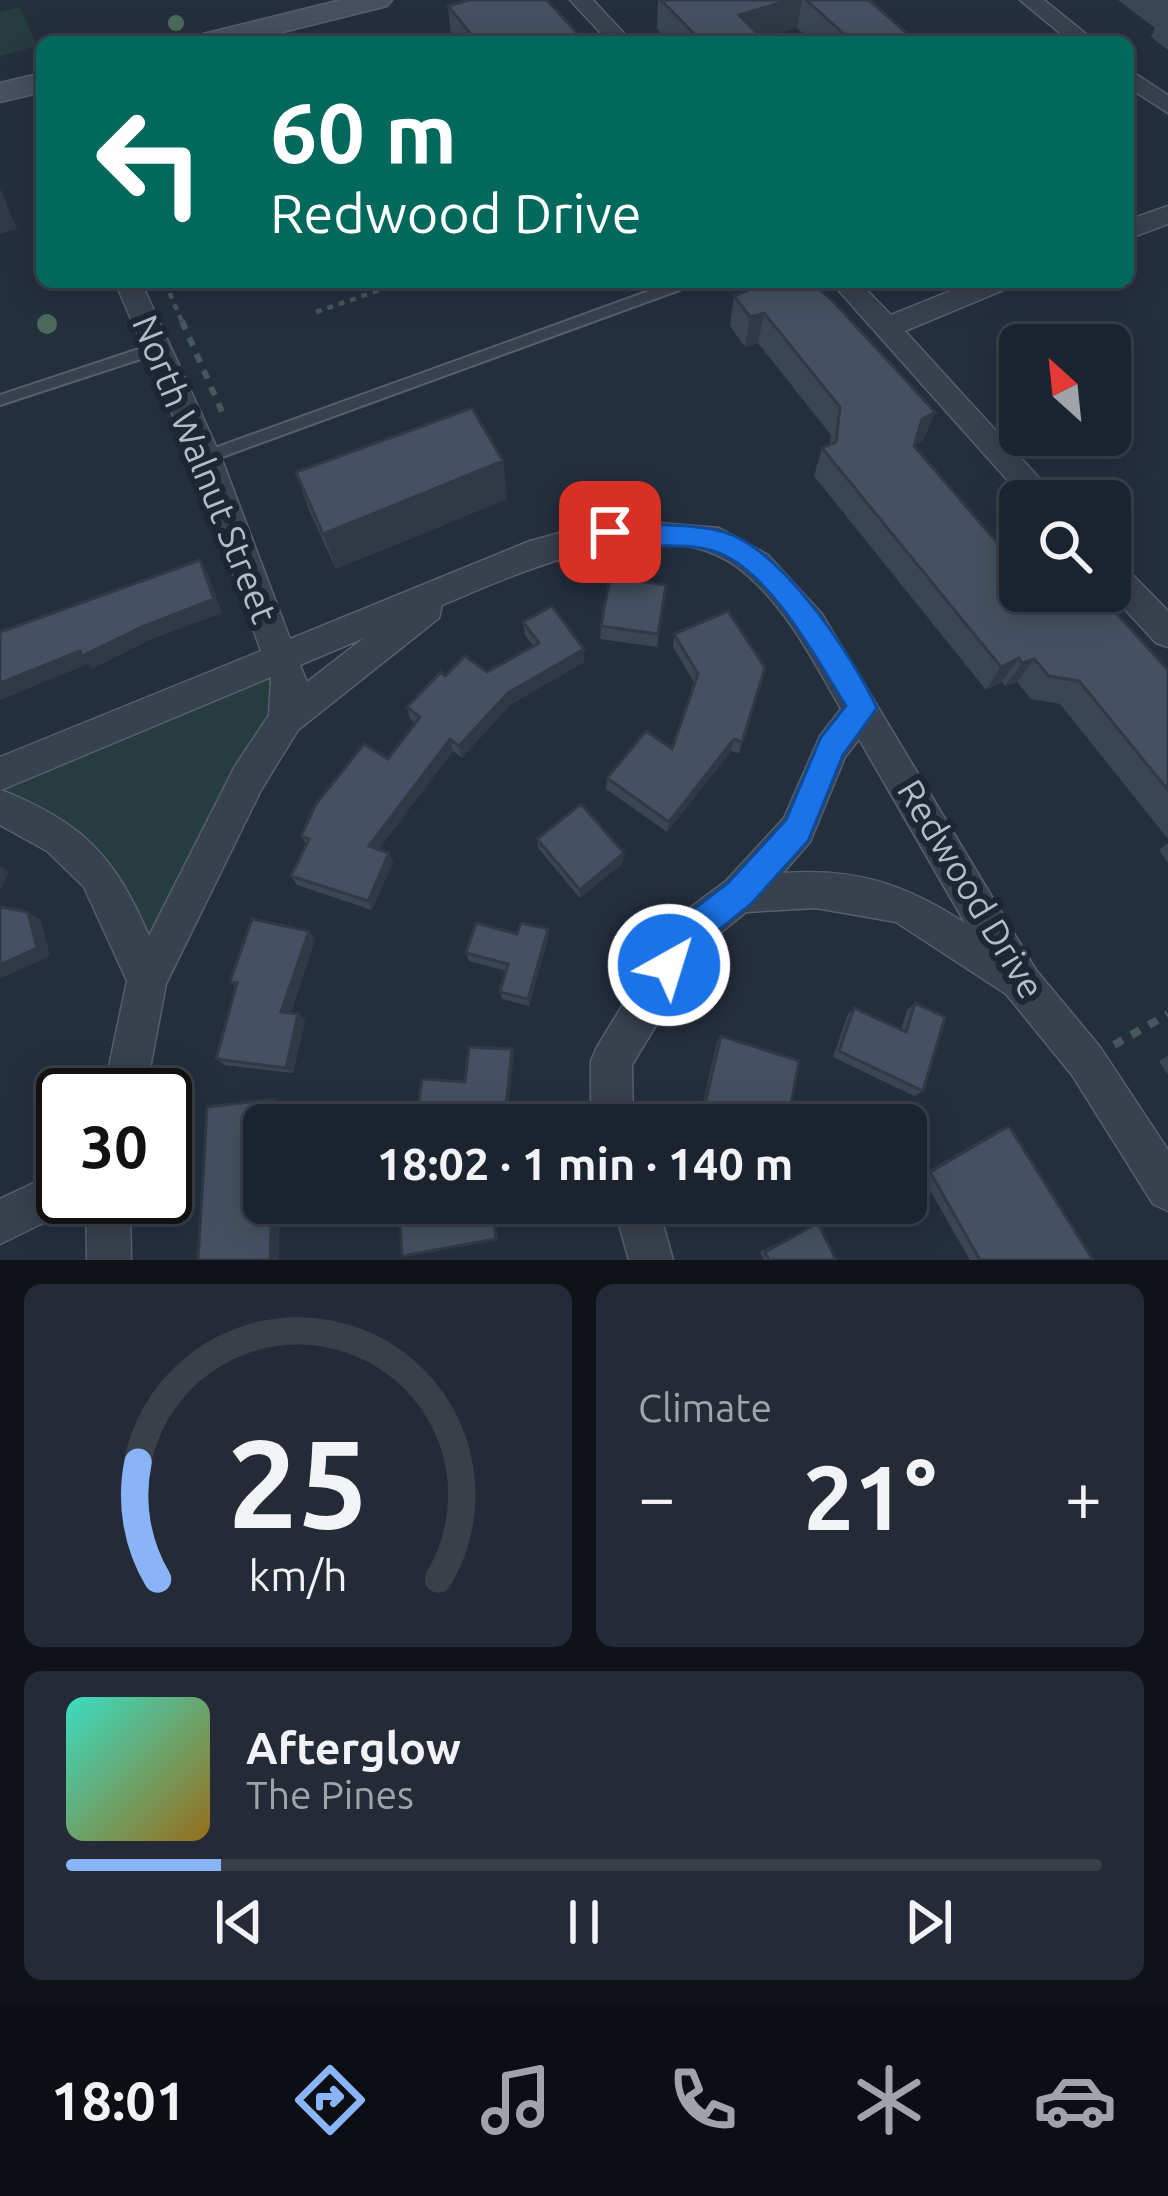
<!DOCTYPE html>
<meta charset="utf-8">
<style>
body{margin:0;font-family:Ubuntu,sans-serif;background:#242b36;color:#f1f3f6;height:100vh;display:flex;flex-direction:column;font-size:45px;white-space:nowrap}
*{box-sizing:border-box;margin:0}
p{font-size:39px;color:#a0a4aa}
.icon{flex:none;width:66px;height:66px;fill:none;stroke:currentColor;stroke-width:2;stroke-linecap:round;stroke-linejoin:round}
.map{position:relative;height:1260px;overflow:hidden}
.panel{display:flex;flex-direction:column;gap:24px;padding:24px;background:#0f1319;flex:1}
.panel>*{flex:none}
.hud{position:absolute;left:36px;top:36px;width:1098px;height:252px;border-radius:18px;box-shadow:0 6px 30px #0003,0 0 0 3px #39404a;background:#00695c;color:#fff;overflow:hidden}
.needle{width:78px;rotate:333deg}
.tools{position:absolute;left:999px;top:324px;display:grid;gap:24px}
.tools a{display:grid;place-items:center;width:132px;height:132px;border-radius:18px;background:#1b232e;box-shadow:0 6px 30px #0003,0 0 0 3px #39404a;font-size:60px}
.speed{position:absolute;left:36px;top:1068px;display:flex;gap:24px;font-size:60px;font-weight:700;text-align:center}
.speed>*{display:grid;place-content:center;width:156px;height:156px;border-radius:50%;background:#1b232e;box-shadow:0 6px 30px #0003,0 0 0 3px #39404a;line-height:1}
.speed .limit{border:6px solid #111;border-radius:18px;background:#fff;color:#111}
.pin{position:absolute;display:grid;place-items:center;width:102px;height:102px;color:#fff;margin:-51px;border-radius:24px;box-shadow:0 6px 18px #0006}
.me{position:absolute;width:132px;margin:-66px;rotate:39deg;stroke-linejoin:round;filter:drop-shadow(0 0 9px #0008)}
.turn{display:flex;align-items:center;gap:42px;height:252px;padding:0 36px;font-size:54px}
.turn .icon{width:156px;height:156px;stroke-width:2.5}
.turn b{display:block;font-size:84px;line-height:102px}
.big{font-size:90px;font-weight:700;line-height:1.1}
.panel .widget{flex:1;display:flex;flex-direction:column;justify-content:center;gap:18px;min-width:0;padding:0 42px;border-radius:18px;background:#242b36}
.panel .dial{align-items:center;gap:0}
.dial svg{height:312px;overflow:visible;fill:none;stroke:#39404a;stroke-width:7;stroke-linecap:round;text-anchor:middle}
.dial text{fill:#f1f3f6;stroke:none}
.song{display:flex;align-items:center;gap:36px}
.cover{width:144px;height:144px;border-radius:18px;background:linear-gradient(135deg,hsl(170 70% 55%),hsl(40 70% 35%))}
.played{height:12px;border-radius:6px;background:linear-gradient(90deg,#8ab4f8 15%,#39404a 15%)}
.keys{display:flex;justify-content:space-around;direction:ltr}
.heat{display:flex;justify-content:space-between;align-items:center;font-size:66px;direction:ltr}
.panel .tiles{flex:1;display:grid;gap:24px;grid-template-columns:1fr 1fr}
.widget:last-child{grid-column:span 2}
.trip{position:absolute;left:243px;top:1104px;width:684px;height:120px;border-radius:18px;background:#1b232e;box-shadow:0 6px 30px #0003,0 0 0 3px #39404a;font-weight:700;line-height:120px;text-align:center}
.dock{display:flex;height:192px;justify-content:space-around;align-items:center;background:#0b0e12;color:#a0a4aa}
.dock .icon{width:84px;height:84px}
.dock .selected{color:#8ab4f8}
.dock b{font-size:54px;color:#f1f3f6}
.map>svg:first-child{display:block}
.green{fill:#263c3f}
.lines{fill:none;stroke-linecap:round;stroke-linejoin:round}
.lane-casing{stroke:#565f6c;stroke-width:4}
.street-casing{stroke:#565f6c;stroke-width:3}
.secondary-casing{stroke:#565f6c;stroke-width:3}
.path-far2{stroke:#44595c;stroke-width:4.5;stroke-dasharray:6 6;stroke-linecap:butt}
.path-far1{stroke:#44595c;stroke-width:6;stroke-dasharray:9 9;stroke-linecap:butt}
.path{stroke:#44595c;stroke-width:8;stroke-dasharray:10 10;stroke-linecap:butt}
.lane{fill:#38414e;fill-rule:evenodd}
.street{fill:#38414e;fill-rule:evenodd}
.secondary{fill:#465061;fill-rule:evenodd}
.tree{fill:#4b6a5d}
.wall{fill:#3b4654}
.shaded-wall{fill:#303945}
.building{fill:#455162;stroke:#303945;stroke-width:3}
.route{fill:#1a73e8;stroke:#114b97;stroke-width:3}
.labels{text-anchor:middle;stroke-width:12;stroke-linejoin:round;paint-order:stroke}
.street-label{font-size:36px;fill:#b4bcc9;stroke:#1d2633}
</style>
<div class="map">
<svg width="1168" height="1260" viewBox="0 0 1168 1260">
<rect width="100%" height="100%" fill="#242f3e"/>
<path class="green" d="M20,7L37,46L0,56V12Z
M281,656L291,686L147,981L115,900L0,807V774Z"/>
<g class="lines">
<defs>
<path id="lane" d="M674,282H695L693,285L211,461H201L199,457L201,453Z
M157,343L164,348L162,352L0,405V395Z"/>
<path id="street" d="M570,0H593L632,42H609Z
M1020,0H1044L1096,42H1071Z
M1128,69L1168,95V113L1128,87Z
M1168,206V224L1128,239V220Z
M115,282H141L221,457L290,639L530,541L610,519L719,528L768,555L822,614L1036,970L1100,1047L1168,1150V1211L1153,1204L1072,1075L1006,994L896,922L816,908L746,912L703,947L632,1065L633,1125H591V1061L597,1047L675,919L726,881L784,818L820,736L841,709C814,662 788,610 746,574C666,503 524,571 442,605L439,618L298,730L261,790L166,984L145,1095H103L127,981L84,887L47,851L0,825V757L261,651L191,457ZM364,638L307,682L300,665ZM271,677L269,715L235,766L149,936C115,856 82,822 1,790ZM859,739L965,923C904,884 857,868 783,873L810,842L845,757Z
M831,282H859L891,315L973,282H1012L1008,288L905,331L1060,501H1026Z
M1110,559L1121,563L1168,611V647L1156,643L1108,591Z
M63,1169V1197H82L78,1206L0,1244V1199Z
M86,1197H130L131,1260H87Z
M613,1203H657L673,1260H629Z"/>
<path id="secondary" d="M341,0H392L387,6L243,42H191L195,36Z
M42,73V92L0,102V83Z"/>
</defs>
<use href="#lane" class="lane-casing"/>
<use href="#street" class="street-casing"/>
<use href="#secondary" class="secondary-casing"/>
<path class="path-far2" d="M165,282L183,324
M486,282L489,287
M316,312L403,282"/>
<path class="path-far1" d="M182,321L223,414"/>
<path class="path" d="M1114,1045L1168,1014"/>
<use href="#lane" class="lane"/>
<use href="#street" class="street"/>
<use href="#secondary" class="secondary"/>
</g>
<g class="tree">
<circle cx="176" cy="23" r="8"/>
<circle cx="47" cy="324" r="10"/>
</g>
<path class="wall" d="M658,0H869L917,42H812L797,28L762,38L766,42H669L657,29Z
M1118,0H1168V50L1151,37L1155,28Z
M448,6L585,42H455L451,37Z
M743,282L935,412L923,440L914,446L983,528L1045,596L1168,670V839L1060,704L1031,699L1017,682L1005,686L1002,682L986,690L814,476L822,448L830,444L831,435L758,343L745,347L730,326L734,296L742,294Z
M503,461L507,499L336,569L309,510L296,472Z
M666,585L657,647L600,639L601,626Z
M523,622L584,662L510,705L462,758L453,751L378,849L389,853L393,862L372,910L297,885L291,876L306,844L301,836L388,759L415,723L410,719L407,707L445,676L487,672L533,646L525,635Z
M674,634L765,668L739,753L731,751L667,832L606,789L607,778L672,749L695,684L673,647Z
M537,839L623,863L580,898L538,848Z
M1168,843V863L1159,850Z
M517,934L548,938L529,1006L502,999L500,992L506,971L469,961L466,953Z
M315,939L291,1013L298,1014L305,1020L293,1073L225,1065L216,1059L236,986L230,982Z
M915,1003L923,1091L914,1096L833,1057L848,1014L854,1008L901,1029L907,1010Z
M721,1036L787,1125H698L717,1042Z
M1168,1056V1075L1159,1061Z
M1009,1126L1093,1260H970L921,1175L999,1130Z
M494,1203L498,1240L402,1256Z
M818,1223L836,1260H764L760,1252Z"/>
<path class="shaded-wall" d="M790,0H802L797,28L750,42L739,15Z
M0,188L17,229L0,234Z
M764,313L758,343L745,347L750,317Z
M935,412L923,440L911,447L922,419Z
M503,461L507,499L336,569L323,534Z
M200,560L208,574L222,613L150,640L92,669L88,664L0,700V683Z
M584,649V662L510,705L462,758L459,746L508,693Z
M1019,658L1002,682L986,690L1001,667Z
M1034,659L1017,682L1005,686L1022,663Z
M450,739L453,751L374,856L369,846Z
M734,739L731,751L667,832L669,822Z
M389,853L393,862L372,910L368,901Z
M624,853L623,863L580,898V890Z
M0,866L9,872L0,891Z
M28,912L41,920L50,956L0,979V965Z
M548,929V938L529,1006L528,999Z
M309,931L315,939L289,1019L281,1012Z
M298,1014L305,1020L293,1073L286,1068Z
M512,1049L514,1055L506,1125H504Z
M275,1099L283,1103V1125H275Z
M272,1203H280L279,1260H270Z
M492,1203H494L498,1240L496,1239Z"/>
<path class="building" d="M469,0H547L585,42H477L448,6Z
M661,0H790L739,15L766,42H702Z
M806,0H869L917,42H853Z
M744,282H810L831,299L935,412L922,419L914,446L1020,569V591H1040L1045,596L1108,604L1168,670V790L1079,681L1049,676L1034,659L1022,663L1019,658L1001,667L822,448L836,442L840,407L764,313L750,317L734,296L752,289Z
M472,408L503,461L323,534L296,472Z
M200,560L214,599L142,627L82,656L80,651L0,683V632Z
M610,577L666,585L658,634L601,626Z
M552,606L584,649L508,693L459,746L450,739L369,846L389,853L368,901L291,876L309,839L301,836L316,804L364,744L388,759L420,717L407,707L441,672L445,676L465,656L487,672L539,643L523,622Z
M728,611L765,668L742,742L734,739L669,822L607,778L646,731L672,749L698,674L674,634Z
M581,804L624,853L580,890L537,839Z
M0,907L28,912L37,948L0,965Z
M252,919L309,931L281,1012L298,1014L286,1068L216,1059L237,983L230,982Z
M476,923L517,934L521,923L548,929L528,999L500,992L508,964L466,953Z
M915,1003L945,1017L923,1091L839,1051L854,1008L906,1032Z
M721,1036L799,1061L787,1125H700Z
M469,1047L512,1049L504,1125L484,1123V1125H432V1119L416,1118L422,1079L465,1082Z
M275,1099V1125H264V1203H272L270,1260H198L207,1107Z
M1009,1126L1093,1260H980L930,1172Z
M399,1203H492L496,1239L402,1256Z
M818,1223L836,1260H769L765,1252Z"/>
<path class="route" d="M610,522C645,525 686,523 720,531C780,545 852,655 877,708L843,755L808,841L751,904L700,945L681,977L669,981L658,977L653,965L677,922L728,883L786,820L821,737L846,706C818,661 768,567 713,551C677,540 636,552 600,540L597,532L600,525Z"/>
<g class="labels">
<g class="street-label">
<text transform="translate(205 469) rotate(68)" y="13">North Walnut Street</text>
<text transform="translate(971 889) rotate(59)" y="13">Redwood Drive</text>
</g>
</g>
</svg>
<div class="tools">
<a><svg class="needle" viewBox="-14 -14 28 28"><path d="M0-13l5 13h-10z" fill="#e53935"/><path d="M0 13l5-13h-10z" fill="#a0a4aa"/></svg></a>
<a><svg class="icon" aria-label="search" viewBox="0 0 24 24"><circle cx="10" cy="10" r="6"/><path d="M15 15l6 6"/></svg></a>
</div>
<div class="speed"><div class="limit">30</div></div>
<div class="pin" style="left:610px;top:532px;background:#d93025"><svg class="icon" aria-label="arrive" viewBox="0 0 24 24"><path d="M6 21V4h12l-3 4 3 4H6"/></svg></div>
<svg class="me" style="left:669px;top:965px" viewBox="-20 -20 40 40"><circle r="17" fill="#1a73e8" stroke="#fff" stroke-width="3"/><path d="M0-11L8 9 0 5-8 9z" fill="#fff"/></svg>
<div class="trip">18:02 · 1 min · 140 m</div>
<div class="hud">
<div class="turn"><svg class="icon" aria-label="left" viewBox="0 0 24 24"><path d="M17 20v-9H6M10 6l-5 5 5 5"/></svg><div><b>60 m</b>Redwood Drive</div></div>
</div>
</div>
<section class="panel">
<div class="tiles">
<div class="widget dial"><svg viewBox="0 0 100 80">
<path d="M14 69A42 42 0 1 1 86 69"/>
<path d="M14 69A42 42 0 0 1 9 39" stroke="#8ab4f8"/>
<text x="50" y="56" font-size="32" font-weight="700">25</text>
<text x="50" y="72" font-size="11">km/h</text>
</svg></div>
<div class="widget"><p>Climate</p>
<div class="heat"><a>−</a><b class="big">21°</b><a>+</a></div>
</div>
<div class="widget">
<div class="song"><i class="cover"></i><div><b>Afterglow</b><p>The Pines</p></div></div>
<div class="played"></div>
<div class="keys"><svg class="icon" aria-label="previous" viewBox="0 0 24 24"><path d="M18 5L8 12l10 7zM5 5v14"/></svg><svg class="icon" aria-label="pause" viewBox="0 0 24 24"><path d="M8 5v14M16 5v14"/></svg><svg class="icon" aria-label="next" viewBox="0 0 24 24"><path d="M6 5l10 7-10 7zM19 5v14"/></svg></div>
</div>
</div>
</section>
<nav class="dock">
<b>18:01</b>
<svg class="icon selected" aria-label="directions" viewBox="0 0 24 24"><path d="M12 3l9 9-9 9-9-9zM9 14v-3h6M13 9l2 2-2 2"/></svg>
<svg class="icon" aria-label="music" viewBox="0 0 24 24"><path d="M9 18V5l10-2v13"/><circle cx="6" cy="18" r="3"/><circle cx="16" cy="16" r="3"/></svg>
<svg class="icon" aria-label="phone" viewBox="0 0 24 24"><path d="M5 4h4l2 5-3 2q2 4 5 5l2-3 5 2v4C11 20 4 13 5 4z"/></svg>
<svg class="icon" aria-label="climate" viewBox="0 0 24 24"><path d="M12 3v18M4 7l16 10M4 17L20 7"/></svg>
<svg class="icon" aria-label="car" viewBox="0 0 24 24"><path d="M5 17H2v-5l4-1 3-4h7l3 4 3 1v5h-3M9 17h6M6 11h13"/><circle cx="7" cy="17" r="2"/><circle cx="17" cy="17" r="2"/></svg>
</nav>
